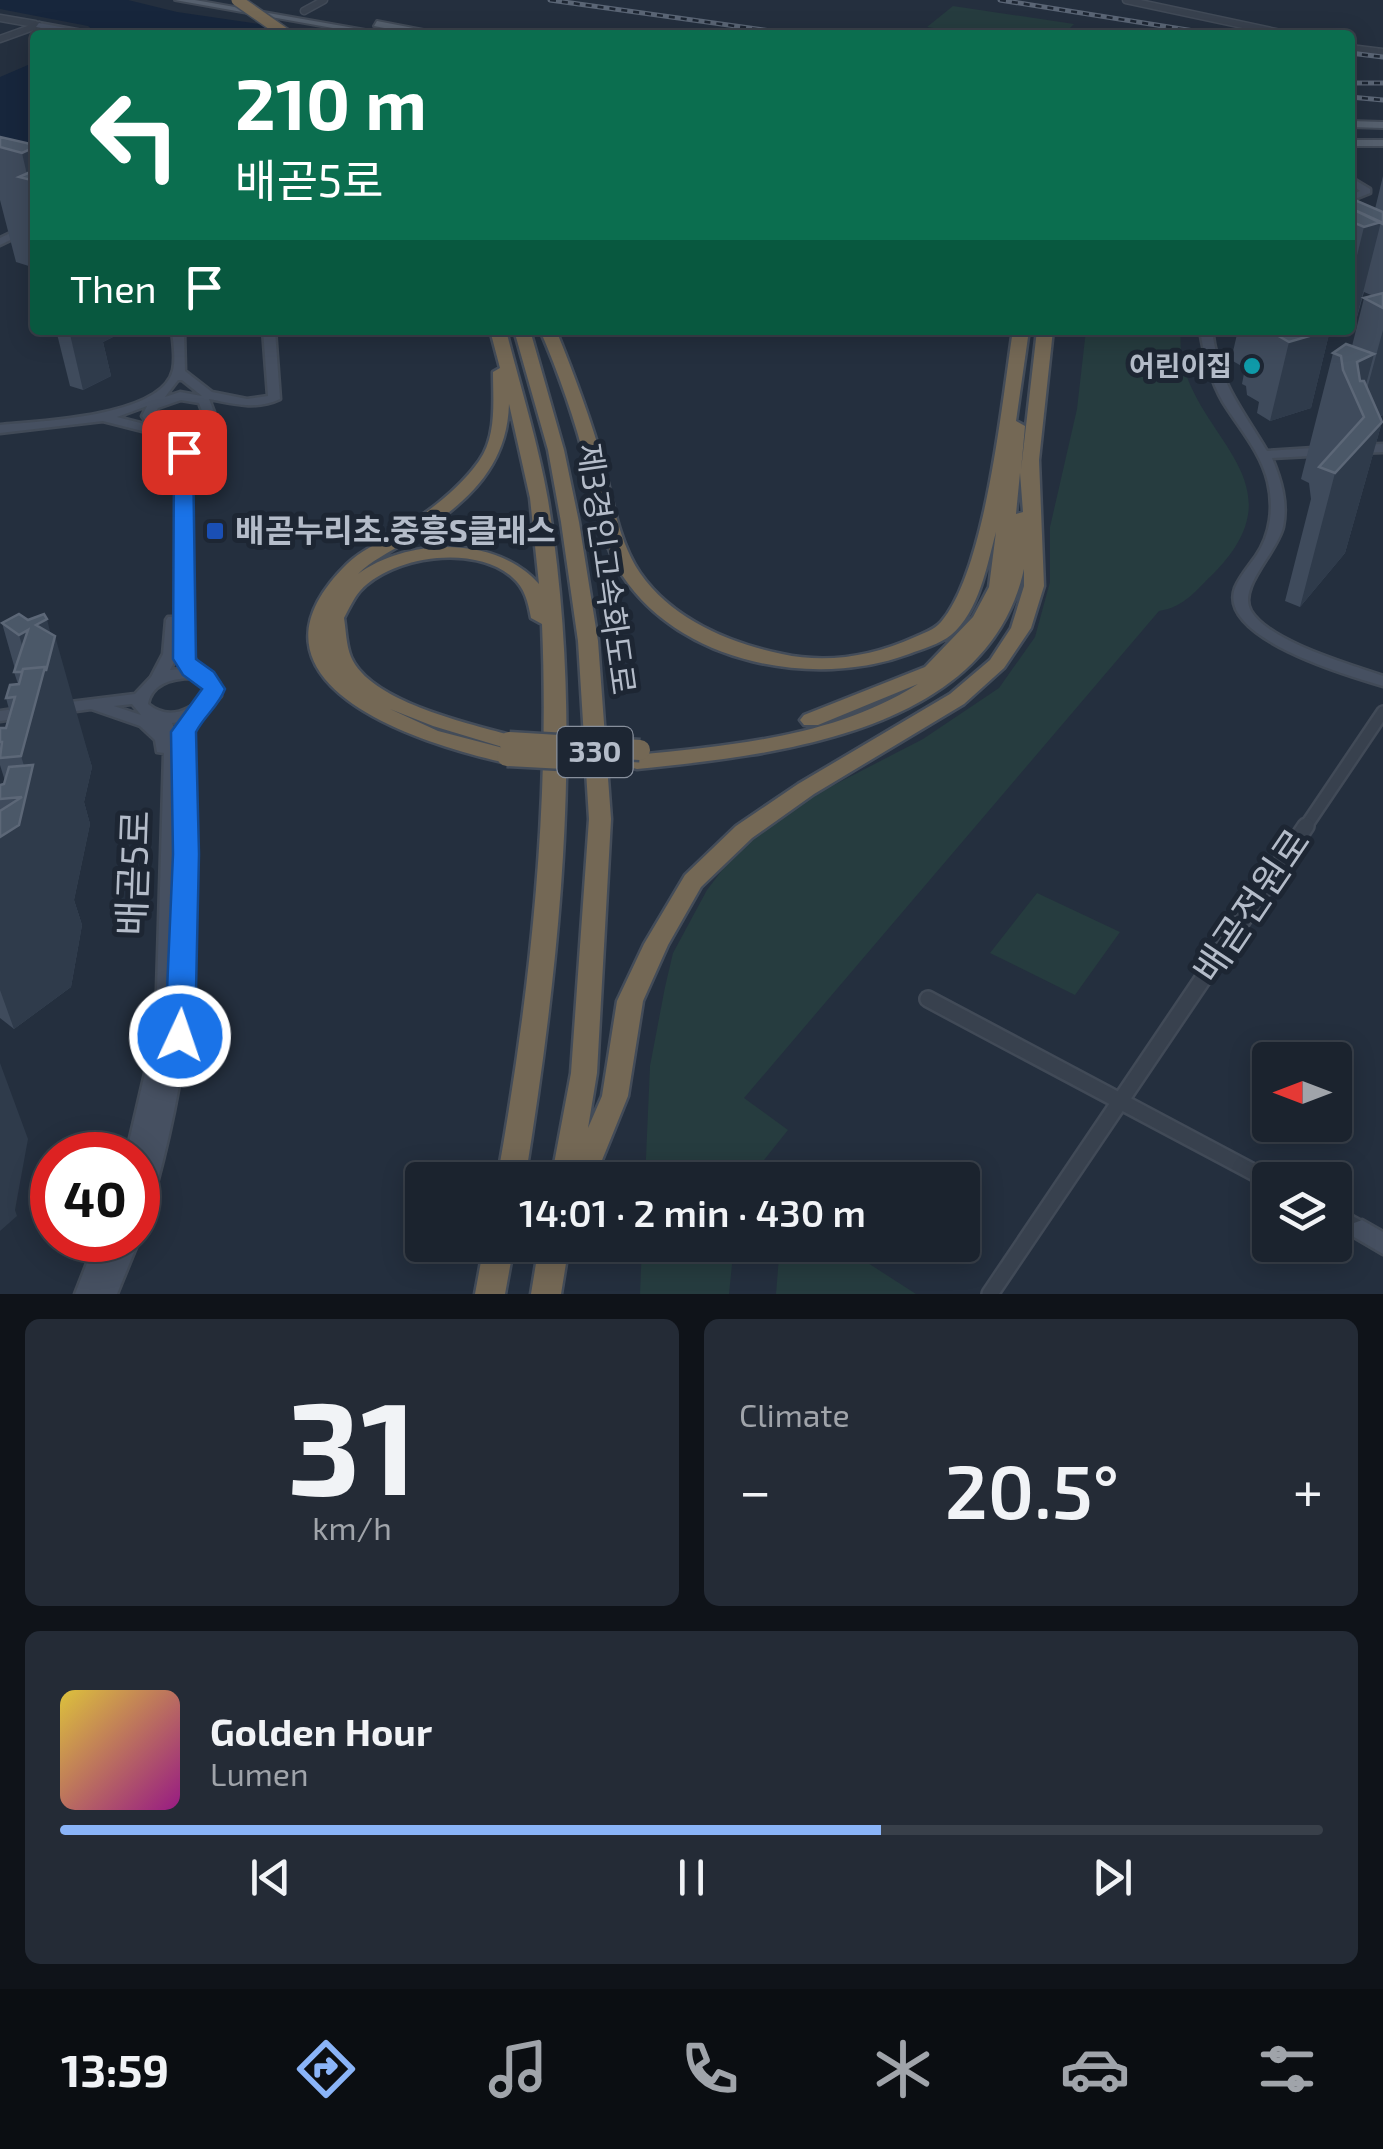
<!DOCTYPE html>
<meta charset="utf-8">
<style>
body{margin:0;font-family:"Exo 2","Noto Sans KR",sans-serif;background:#242b36;color:#f1f3f6;height:100vh;display:flex;flex-direction:column;font-size:38px;white-space:nowrap}
*{box-sizing:border-box;margin:0}
p{font-size:32px;color:#a0a4aa}
.icon{flex:none;width:55px;height:55px;fill:none;stroke:currentColor;stroke-width:2;stroke-linecap:round;stroke-linejoin:round}
.map{position:relative;height:1294px;overflow:hidden}
.side{display:flex;flex-direction:column;gap:25px;padding:25px;background:#0f1319;flex:1}
.side>*{flex:none}
.guide{position:absolute;left:30px;top:30px;width:1325px;height:305px;border-radius:10px;box-shadow:0 5px 25px #0003,0 0 0 2px #39404a;background:#0b6e4f;color:#fff;overflow:hidden}
.needle{width:65px;rotate:270deg}
.buttons{position:absolute;left:1252px;top:1042px;display:grid;gap:20px}
.buttons a{display:grid;place-items:center;width:100px;height:100px;border-radius:10px;background:#1b232e;box-shadow:0 5px 25px #0003,0 0 0 2px #39404a;font-size:50px}
.speed{position:absolute;left:30px;top:1132px;display:flex;gap:20px;font-size:50px;font-weight:700;text-align:center}
.speed>*{display:grid;place-content:center;width:130px;height:130px;border-radius:50%;background:#1b232e;box-shadow:0 5px 25px #0003,0 0 0 2px #39404a;line-height:1}
.speed .limit{border:15px solid #d22;background:#fff;color:#111}
.pin{position:absolute;display:grid;place-items:center;width:85px;height:85px;color:#fff;margin:-42px;border-radius:20px;box-shadow:0 5px 15px #0006}
.me{position:absolute;width:110px;margin:-55px;rotate:3deg;stroke-linejoin:round;filter:drop-shadow(0 0 8px #0008)}
.turn{display:flex;align-items:center;gap:35px;height:210px;padding:0 40px;font-size:45px}
.turn .icon{width:130px;height:130px;stroke-width:2.5}
.turn b{display:block;font-size:70px;line-height:85px}
.then{display:flex;align-items:center;height:95px;padding:0 40px;background:#0003;gap:20px;font-size:38px}
.big{font-size:75px;font-weight:600;line-height:1.1}
.side .widget{flex:1;display:flex;flex-direction:column;justify-content:center;gap:15px;min-width:0;padding:0 35px;border-radius:15px;background:#242b36}
.side .dial{align-items:center;gap:0}
.dial b{font-size:130px;line-height:1}
.song{display:flex;align-items:center;gap:30px}
.cover{width:120px;height:120px;border-radius:15px;background:linear-gradient(135deg,hsl(50 70% 55%),hsl(310 70% 35%))}
.played{height:10px;border-radius:5px;background:linear-gradient(90deg,#8ab4f8 65%,#39404a 65%)}
.keys{display:flex;justify-content:space-around;direction:ltr}
.heat{display:flex;justify-content:space-between;align-items:center;font-size:55px;direction:ltr}
.side .tiles{flex:1;display:grid;gap:25px;grid-template-columns:1fr 1fr}
.widget:last-child{grid-column:span 2}
.trip{position:absolute;left:405px;top:1162px;width:575px;height:100px;border-radius:10px;background:#1b232e;box-shadow:0 5px 25px #0003,0 0 0 2px #39404a;font-weight:600;line-height:100px;text-align:center}
.tabs{display:flex;height:160px;justify-content:space-around;align-items:center;background:#0b0e12;color:#a0a4aa}
.tabs .icon{width:70px;height:70px}
.tabs .active{color:#8ab4f8}
.tabs b{font-size:45px;color:#f1f3f6}
.map>svg:first-child{display:block}
.green{fill:#263c3f}
.water{fill:#17263c}
.lines{fill:none;stroke-linecap:round;stroke-linejoin:round}
.street-far2-casing{stroke:#414a57;stroke-width:9}
.street-far1-casing{stroke:#414a57;stroke-width:16}
.street-casing{stroke:#414a57;stroke-width:20}
.secondary-casing{stroke:#414a57;stroke-width:5}
.primary-casing{stroke:#414a57;stroke-width:4}
.highway-casing{stroke:#434c59;stroke-width:5}
.street-far2{stroke:#38414e;stroke-width:6}
.street-far1{stroke:#38414e;stroke-width:11}
.street{stroke:#38414e;stroke-width:15}
.secondary{fill:#465061;fill-rule:evenodd}
.primary{fill:#56606e;fill-rule:evenodd}
.highway{fill:#746855;fill-rule:evenodd}
.rail-casing{stroke:#5a6575;stroke-width:5}
.rail{stroke:#1d2633;stroke-width:2.5;stroke-dasharray:6;stroke-linecap:butt}
.highway-bridge-far1-casing{stroke:#434c59;stroke-width:14;stroke-linecap:butt}
.highway-bridge-casing{stroke:#434c59;stroke-width:25;stroke-linecap:butt}
.highway-bridge-far1{stroke:#746855;stroke-width:11}
.highway-bridge{stroke:#746855;stroke-width:20}
.wall{fill:#3f4b5c}
.shaded-wall{fill:#2f3b4b}
.building{fill:#4b5868;stroke:#5c6777;stroke-width:2.5}
.route{fill:#1a73e8;stroke:#114b97;stroke-width:2.5}
.culture-dot{fill:#0f9aa8;stroke:#1d2633;stroke-width:4}
.transit-dot{fill:#1a4fb4;stroke:#1d2633;stroke-width:4}
.labels{text-anchor:middle;stroke-width:10;stroke-linejoin:round;paint-order:stroke}
.far-poi-label{font-size:28px;font-weight:bold;fill:#b4bcc9;stroke:#1d2633;text-anchor:end}
.shield{fill:#1d2633;stroke:#878f9c;stroke-width:2.5}
.shield-label{font-size:30px;font-weight:bold;fill:#b4bcc9}
.poi-label{font-size:32px;font-weight:bold;fill:#b4bcc9;stroke:#1d2633;text-anchor:start}
.street-label{font-size:32px;fill:#b4bcc9;stroke:#1d2633}
.near-street-label{font-size:38px;fill:#b4bcc9;stroke:#1d2633}
</style>
<div class="map">
<svg width="1383" height="1294" viewBox="0 0 1383 1294">
<rect width="100%" height="100%" fill="#242f3e"/>
<path class="green" d="M953,6L1074,24L1063,35H979L927,27Z
M1086,330H1181C1171,430 1312,473 1214,573C1196,590 1185,607 1159,611L744,1098L788,1130L748,1180H645L650,1066L665,987L673,953L707,890L744,841L801,802L923,739L999,688L1035,637L1050,582V527L1077,409Z
M1037,893L1120,932L1075,995L990,953Z
M642,1245H734L729,1294H640Z
M780,1245H840L916,1294H776Z"/>
<path class="water" d="M0,0H128L177,12L334,35H99L88,26L0,9Z
M35,62V181L0,198V77Z"/>
<g class="lines">
<defs>
<path id="street-far2" d="M1126,0L1290,35
M304,11L324,0
M0,18L35,24
M0,39L39,25
M1350,48L1383,52"/>
<path id="street-far1" d="M1304,829L1383,712"/>
<path id="street" d="M928,999L1270,1181
M1335,1215L1383,1241
M990,1294L1306,826"/>
<path id="secondary" d="M39,23L93,33L97,35H80L36,27Z
M1350,177L1370,189V193L1350,201V195L1360,191L1350,184Z
M35,221V228L0,245V238Z
M172,330H184L185,371L212,392L247,399L268,396L263,330H275L280,399C257,410 234,404 209,399L214,412L199,423L190,438L192,650L198,667L219,682L221,696C213,706 201,713 196,724C180,764 194,814 195,855C196,901 195,947 191,993C185,1068 170,1140 149,1212L146,1219L138,1221V1178L142,1162L138,1163V1155H126L145,1073L157,989L164,753L157,752L155,740L140,726L91,709L54,714L46,709L54,704L135,694L151,677L163,654L166,620L168,617H177L178,460H169L168,457L164,432L158,435L103,421L0,433V425C40,421 162,417 173,370C176,358 173,342 172,330ZM178,380H182L202,396L180,392L165,397ZM181,400L199,403L202,411C186,421 171,425 154,416L158,408ZM147,406L142,416L147,423L160,428L117,417ZM178,655L183,669L170,670ZM194,678L204,684L205,695C188,712 168,720 148,704C152,682 175,678 194,678ZM132,704L141,715L114,706ZM181,722L177,735L172,723Z
M1200,330H1212C1219,384 1241,407 1267,451L1329,447L1335,451L1329,455L1272,458C1281,480 1288,502 1283,527C1277,553 1237,588 1251,611C1270,642 1349,664 1383,676V686C1349,676 1217,638 1235,588C1240,576 1249,566 1256,556C1271,534 1274,507 1268,482C1261,452 1239,428 1223,402C1210,379 1204,356 1200,330Z
M1383,444V452L1357,453L1351,449L1357,445Z
M27,707L35,712L33,716L0,721V711Z
M1362,1220L1383,1232V1254L1354,1237L1351,1230L1354,1223Z
M138,1237L139,1240L117,1294H75L96,1240H138Z"/>
<path id="primary" d="M175,0H195L394,35H372Z
M377,21L434,32L439,35H420L374,26Z
M1350,121L1383,122V128L1350,127Z
M1350,140H1383V146H1350Z"/>
<path id="highway" d="M490,330H506C520,386 538,442 548,500C585,725 561,956 525,1180H497C530,995 550,811 542,624L531,618C528,602 525,588 512,577C474,544 392,556 360,591C353,599 349,609 344,618C346,630 346,645 351,657C371,703 472,724 517,737L520,742L509,749L433,726L390,709L438,731L515,751L518,756L515,761L507,763C416,743 227,682 347,564C360,551 377,544 392,535C424,515 457,492 479,461C497,436 493,401 493,372L500,368ZM509,404L530,498L539,584C497,536 409,537 358,574C371,561 388,553 404,543C459,509 507,473 509,404Z
M514,330H530L564,450L579,522L598,641L611,819L597,1073L588,1128L602,1096L617,1001L644,944L685,875L736,826L798,784L950,694L990,660L1011,628L1024,586V569C988,733 775,755 637,769L629,767L626,762L637,755C733,745 834,737 918,684L818,725H804L800,720L804,715L925,667L973,617L989,587L996,532C987,565 979,612 951,635C940,644 922,649 909,654C815,689 680,664 622,575C601,542 596,503 587,467C575,420 559,374 540,330H556C574,374 591,420 604,466C613,502 619,542 640,573C672,619 729,643 782,654C827,664 873,656 915,637C924,633 934,630 941,622C986,570 1002,401 1013,330H1029L1016,421L1025,426L1021,470L1037,330H1053L1039,460L1044,586L1031,628L1004,668L964,704L814,794L752,838L701,887L668,945L643,1001L628,1096L594,1180H551L571,1073L589,819L578,641L561,522L548,450ZM1020,473L1023,512L1016,514Z
M484,1245H514L505,1294H475Z
M539,1245H569L561,1294H531Z"/>
</defs>
<use href="#street-far2" class="street-far2-casing"/>
<use href="#street-far1" class="street-far1-casing"/>
<use href="#street" class="street-casing"/>
<use href="#secondary" class="secondary-casing"/>
<use href="#primary" class="primary-casing"/>
<use href="#highway" class="highway-casing"/>
<use href="#street-far2" class="street-far2"/>
<use href="#street-far1" class="street-far1"/>
<use href="#street" class="street"/>
<use href="#secondary" class="secondary"/>
<use href="#primary" class="primary"/>
<use href="#highway" class="highway"/>
<defs>
<path id="rail" d="M550,0L799,35
M1000,0L1219,35
M1350,53L1383,57
M1350,83H1383
M1350,97L1383,100"/>
</defs>
<use href="#rail" class="rail-casing"/>
<use href="#rail" class="rail"/>
<defs>
<path id="highway-bridge-far1" d="M237,0L287,35"/>
<path id="highway-bridge" d="M509,742L640,750
M507,756L620,762"/>
</defs>
<use href="#highway-bridge-far1" class="highway-bridge-far1-casing"/>
<use href="#highway-bridge" class="highway-bridge-casing"/>
<use href="#highway-bridge-far1" class="highway-bridge-far1"/>
<use href="#highway-bridge" class="highway-bridge"/>
</g>
<path class="wall" d="M0,137L35,145V268L16,262L0,200Z
M1383,176V415L1379,417L1382,422L1345,553L1300,607L1285,601L1311,499L1309,483L1301,479L1333,353L1352,346L1364,298L1371,295L1364,292L1354,328L1350,330V198L1375,209Z
M56,330H114L115,336L103,342L111,376L83,390L70,386Z
M1238,330H1330L1311,408L1270,421L1257,413L1259,402L1247,395L1246,386L1242,384L1245,368L1231,360Z
M2,623L51,633L92,767L84,802L90,824L74,900L82,925L71,987L14,1029L0,1018V785L4,784L5,781L0,765V728H6L10,713L6,698L18,684L14,672L15,669Z"/>
<path class="shaded-wall" d="M35,147V181L28,179L22,153Z
M1381,222L1354,328L1350,330V284L1364,227Z
M69,330H114L115,336L103,342L111,376L83,390Z
M1330,330L1311,408L1270,421L1289,342Z
M1383,330V415L1363,422L1364,417L1361,411Z
M1374,354L1360,407L1357,362Z
M1382,422L1345,553L1300,607L1335,473Z
M47,619L53,644L55,636L92,767L84,802L90,824L74,900L82,925L71,987L14,1029L0,990V837L29,782L21,756L34,685L19,635Z
M0,1063L28,1139L15,1210L17,1216L0,1231Z"/>
<path class="building" d="M0,137L35,145V147L22,153L0,147Z
M35,170V181L19,177Z
M1350,198L1383,212V224L1350,208Z
M1350,208L1381,222L1364,227L1350,221Z
M1383,293V308L1364,298Z
M1284,330H1330L1289,342L1275,334Z
M1346,344L1374,354L1357,362L1360,381H1364L1382,422L1335,473L1319,467L1364,417L1343,370L1341,356L1333,353Z
M19,614L28,620L44,614L47,619L36,625L55,636L46,671L45,667L23,669L22,672H14L28,630L19,635L2,623Z
M45,667L21,756L0,758L2,742H0V728H6L15,697L6,698L10,685L19,684L23,669Z
M33,765L19,825L0,837V811L22,797L0,799V785L4,784L9,767Z"/>
<path class="route" d="M184,446L193,452L196,659L214,672L225,689C218,707 205,715 196,732L199,854L195,1036L190,1044L180,1048L170,1044L165,1036L173,854L171,732L202,689L183,675L173,659L174,452Z"/>
<circle class="culture-dot" cx="1252" cy="366" r="10"/>
<rect class="transit-dot" x="205" y="521" width="20" height="20" rx="5"/>
<g class="labels">
<g class="far-poi-label">
<text x="1232" y="376">어린이집</text>
</g>
<rect class="shield" x="557.5" y="727" width="75" height="50" rx="8"/>
<g class="shield-label">
<text x="595" y="762">330</text>
</g>
<g class="poi-label">
<text x="235" y="542">배곧누리초.중흥S클래스</text>
</g>
<g class="street-label">
<text transform="translate(606 569) rotate(82)" y="11">제3경인고속화도로</text>
</g>
<g class="near-street-label">
<text transform="translate(134 873) rotate(-88)" y="13">배곧5로</text>
<text transform="translate(1252 906) rotate(-56)" y="13">배곧전원로</text>
</g>
</g>
</svg>
<div class="buttons">
<a><svg class="needle" viewBox="-14 -14 28 28"><path d="M0-13l5 13h-10z" fill="#e53935"/><path d="M0 13l5-13h-10z" fill="#a0a4aa"/></svg></a>
<a><svg class="icon" aria-label="layers" viewBox="0 0 24 24"><path d="M12 4l9 5-9 5-9-5zM3 14l9 5 9-5"/></svg></a>
</div>
<div class="speed"><div class="limit">40</div></div>
<div class="pin" style="left:184px;top:452px;background:#d93025"><svg class="icon" aria-label="arrive" viewBox="0 0 24 24"><path d="M6 21V4h12l-3 4 3 4H6"/></svg></div>
<svg class="me" style="left:180px;top:1036px" viewBox="-20 -20 40 40"><circle r="17" fill="#1a73e8" stroke="#fff" stroke-width="3"/><path d="M0-11L8 9 0 5-8 9z" fill="#fff"/></svg>
<div class="trip">14:01 · 2 min · 430 m</div>
<div class="guide">
<div class="turn"><svg class="icon" aria-label="left" viewBox="0 0 24 24"><path d="M17 20v-9H6M10 6l-5 5 5 5"/></svg><div><b>210 m</b>배곧5로</div></div>
<div class="then">Then<svg class="icon" aria-label="arrive" viewBox="0 0 24 24"><path d="M6 21V4h12l-3 4 3 4H6"/></svg></div>
</div>
</div>
<section class="side">
<div class="tiles">
<div class="widget dial"><b>31</b><p>km/h</p></div>
<div class="widget"><p>Climate</p>
<div class="heat"><a>−</a><b class="big">20.5°</b><a>+</a></div>
</div>
<div class="widget">
<div class="song"><i class="cover"></i><div><b>Golden Hour</b><p>Lumen</p></div></div>
<div class="played"></div>
<div class="keys"><svg class="icon" aria-label="previous" viewBox="0 0 24 24"><path d="M18 5L8 12l10 7zM5 5v14"/></svg><svg class="icon" aria-label="pause" viewBox="0 0 24 24"><path d="M8 5v14M16 5v14"/></svg><svg class="icon" aria-label="next" viewBox="0 0 24 24"><path d="M6 5l10 7-10 7zM19 5v14"/></svg></div>
</div>
</div>
</section>
<nav class="tabs">
<b>13:59</b>
<svg class="icon active" aria-label="directions" viewBox="0 0 24 24"><path d="M12 3l9 9-9 9-9-9zM9 14v-3h6M13 9l2 2-2 2"/></svg>
<svg class="icon" aria-label="music" viewBox="0 0 24 24"><path d="M9 18V5l10-2v13"/><circle cx="6" cy="18" r="3"/><circle cx="16" cy="16" r="3"/></svg>
<svg class="icon" aria-label="phone" viewBox="0 0 24 24"><path d="M5 4h4l2 5-3 2q2 4 5 5l2-3 5 2v4C11 20 4 13 5 4z"/></svg>
<svg class="icon" aria-label="climate" viewBox="0 0 24 24"><path d="M12 3v18M4 7l16 10M4 17L20 7"/></svg>
<svg class="icon" aria-label="car" viewBox="0 0 24 24"><path d="M5 17H2v-5l4-1 3-4h7l3 4 3 1v5h-3M9 17h6M6 11h13"/><circle cx="7" cy="17" r="2"/><circle cx="17" cy="17" r="2"/></svg>
<svg class="icon" aria-label="filters" viewBox="0 0 24 24"><path d="M4 7h16M4 17h16"/><circle cx="9" cy="7" r="2"/><circle cx="15" cy="17" r="2"/></svg>
</nav>
